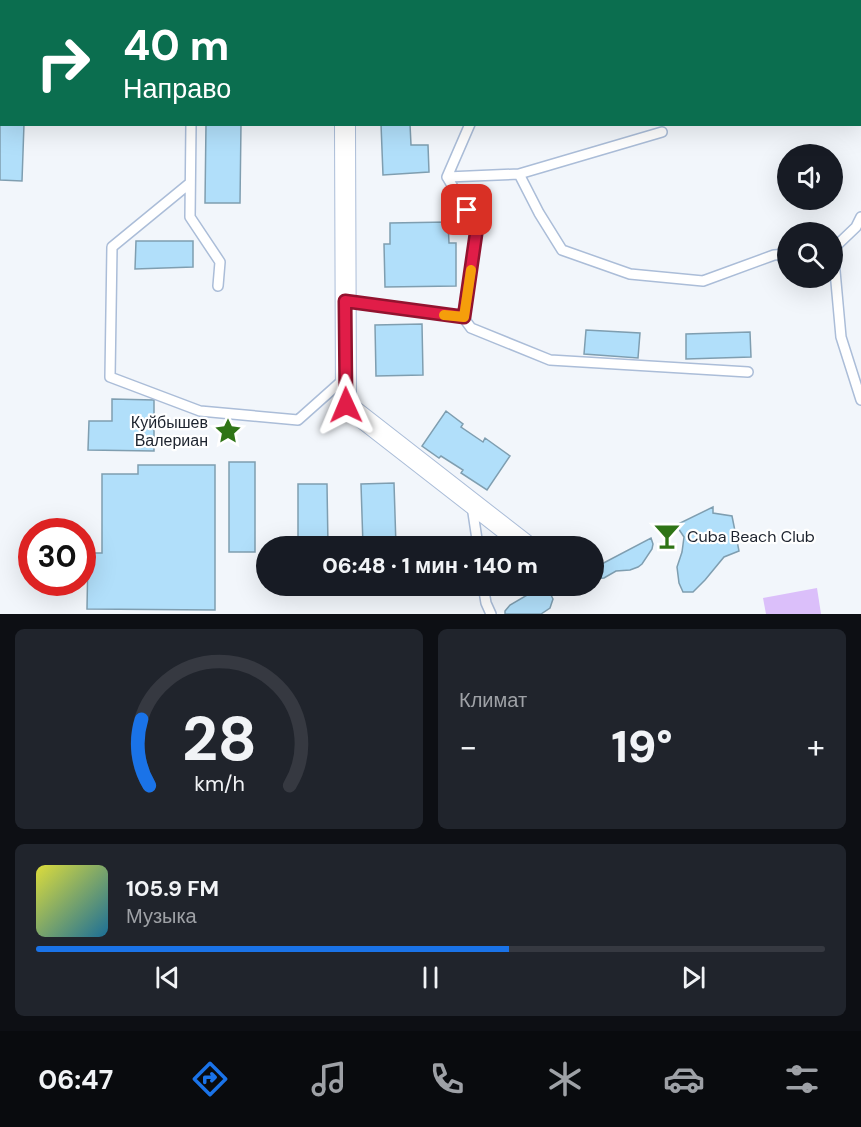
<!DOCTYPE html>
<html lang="ru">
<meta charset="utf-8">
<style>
body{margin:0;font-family:"DM Sans",sans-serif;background:#20242c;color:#f1f3f6;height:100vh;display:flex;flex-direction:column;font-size:22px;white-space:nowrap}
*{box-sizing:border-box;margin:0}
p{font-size:20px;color:#9ea1a6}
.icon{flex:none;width:33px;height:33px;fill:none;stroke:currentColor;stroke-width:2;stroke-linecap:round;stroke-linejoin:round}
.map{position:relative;height:614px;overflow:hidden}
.panel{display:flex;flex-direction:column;gap:15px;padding:15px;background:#0d0f14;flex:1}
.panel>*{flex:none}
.top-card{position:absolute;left:0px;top:0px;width:861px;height:126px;box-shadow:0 6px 24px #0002;background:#0b6e4f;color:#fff;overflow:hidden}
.controls{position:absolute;left:777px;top:144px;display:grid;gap:12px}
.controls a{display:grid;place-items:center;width:66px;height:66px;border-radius:50%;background:#171b24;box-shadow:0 6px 24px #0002;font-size:30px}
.speed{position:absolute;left:18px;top:518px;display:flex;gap:12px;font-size:30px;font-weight:700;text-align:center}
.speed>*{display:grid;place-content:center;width:78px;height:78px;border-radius:50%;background:#171b24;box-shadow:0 6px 24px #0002;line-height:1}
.speed .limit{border:9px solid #d22;background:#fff;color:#111}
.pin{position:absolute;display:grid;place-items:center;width:51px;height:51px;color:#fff;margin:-26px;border-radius:12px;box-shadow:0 3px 9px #0006}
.me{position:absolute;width:66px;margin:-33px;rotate:359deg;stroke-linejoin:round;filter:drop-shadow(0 0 4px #0008)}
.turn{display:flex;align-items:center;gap:21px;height:126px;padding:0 24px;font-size:27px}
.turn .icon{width:78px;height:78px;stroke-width:2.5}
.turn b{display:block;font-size:42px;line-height:51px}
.big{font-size:45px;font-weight:800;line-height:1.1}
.panel .widget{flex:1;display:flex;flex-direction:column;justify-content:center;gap:9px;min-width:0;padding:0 21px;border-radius:9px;background:#20242c}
.panel .dial{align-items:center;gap:0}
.dial svg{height:156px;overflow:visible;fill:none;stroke:#363941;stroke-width:7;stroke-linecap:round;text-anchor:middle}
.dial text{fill:#f1f3f6;stroke:none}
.song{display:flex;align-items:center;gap:18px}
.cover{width:72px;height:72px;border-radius:9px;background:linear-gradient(135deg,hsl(60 70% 55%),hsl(200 70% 35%))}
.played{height:6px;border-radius:3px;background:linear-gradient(90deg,#1a73e8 60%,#363941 60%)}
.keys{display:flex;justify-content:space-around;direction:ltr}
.heat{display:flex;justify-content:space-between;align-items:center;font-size:33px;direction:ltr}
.panel .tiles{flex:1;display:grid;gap:15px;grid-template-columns:1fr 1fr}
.widget:last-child{grid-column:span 2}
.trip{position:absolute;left:256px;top:536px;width:348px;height:60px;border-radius:30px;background:#171b24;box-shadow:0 6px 24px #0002;font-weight:800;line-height:60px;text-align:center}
.tab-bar{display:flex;height:96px;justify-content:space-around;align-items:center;background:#090b0e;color:#9ea1a6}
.tab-bar .icon{width:42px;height:42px}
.tab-bar .current{color:#1a73e8}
.tab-bar b{font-size:27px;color:#f1f3f6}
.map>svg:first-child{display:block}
.green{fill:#dbbffa}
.building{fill:#b1dffa;stroke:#7f9eb0;stroke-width:1.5}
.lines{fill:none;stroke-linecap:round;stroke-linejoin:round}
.service-casing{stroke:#abbdd8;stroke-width:12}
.minor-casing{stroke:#abbdd8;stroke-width:22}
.service{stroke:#fff;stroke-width:9}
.minor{stroke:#fff;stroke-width:20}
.route-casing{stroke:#92132f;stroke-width:15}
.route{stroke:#e11d48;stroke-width:10}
.slow{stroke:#f59e0b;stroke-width:10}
.labels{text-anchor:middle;stroke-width:4.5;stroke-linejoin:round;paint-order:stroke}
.poi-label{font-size:16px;fill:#1d232e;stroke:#fff;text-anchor:end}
</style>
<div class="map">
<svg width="861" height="614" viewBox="0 0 861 614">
<rect width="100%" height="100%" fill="#f2f6fb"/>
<path class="green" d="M817,588L821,614H766L763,598Z"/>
<path class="building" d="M621,0H741V1L621,2Z
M0,94H2V124H24L22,181L0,180Z
M206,124H241L240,203H205Z
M381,124H410L411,145H428L429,172L383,175Z
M448,222L449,243H456V286L385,287L384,244H390V223Z
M136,241H193V267L135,269Z
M422,324L423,375L376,376L375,325Z
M586,330L640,333L638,358L584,354Z
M750,332L751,357L686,359V334Z
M112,399L154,400V451L88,450L89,421H112Z
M446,411L463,424L461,427L483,442L485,438L510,456L487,490L461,473L463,470L441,456L439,458L422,446Z
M229,462H255V552H229Z
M138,465H215V610L87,609L88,553H102V474H138Z
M394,483L396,546H363L361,484Z
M298,484H327L328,546H298Z
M713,507V513L732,516L739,551L724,557L705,580L693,592H683L679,583L677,567L682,552L684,537L676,525Z
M651,538L653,544L652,549L642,564L638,567L630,570L616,571L604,578L594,579V568Z
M531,586H534L537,590L541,587L546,588L549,591L553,599L550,608L541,614H505V611L510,605L529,594L527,591L528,587Z"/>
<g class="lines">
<defs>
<path id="service" d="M524,2L525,0
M0,40L2,39
M191,124L190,217L220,262L218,286
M519,174L662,132
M447,177L519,174L539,213L562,250L630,274L703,281L774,255L788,254
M190,183L112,247L110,377L200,411L298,420L344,379
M861,217L856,227L833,249L841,337L861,400
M345,301L463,317L477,227L447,177L470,124
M463,317L471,328L550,360L748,372
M472,506L478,546
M483,585L486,603L491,614"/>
<path id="minor" d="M344,0V2
M345,124L346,405L527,546"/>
</defs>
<use href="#service" class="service-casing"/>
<use href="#minor" class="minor-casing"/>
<use href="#service" class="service"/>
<use href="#minor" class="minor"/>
</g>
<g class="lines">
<defs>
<path id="route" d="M346,405L345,301L464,317L477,227L467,210"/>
</defs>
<use href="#route" class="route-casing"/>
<use href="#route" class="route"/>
<path class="slow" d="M444,315L464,317L471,270"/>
</g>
<defs>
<symbol id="sight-bare" viewBox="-9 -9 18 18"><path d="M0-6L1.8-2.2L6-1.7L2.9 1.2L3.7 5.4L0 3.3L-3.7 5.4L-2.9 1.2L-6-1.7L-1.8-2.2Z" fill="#2e7416" stroke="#fff" stroke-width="2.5" paint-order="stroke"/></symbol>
<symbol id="bar-bare" viewBox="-9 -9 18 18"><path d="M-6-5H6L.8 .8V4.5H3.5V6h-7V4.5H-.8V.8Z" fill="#2e7416" stroke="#fff" stroke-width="2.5" paint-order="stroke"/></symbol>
</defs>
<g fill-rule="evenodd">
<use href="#sight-bare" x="209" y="412" width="38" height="38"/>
<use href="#bar-bare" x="648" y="517" width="38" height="38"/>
</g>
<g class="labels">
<g class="poi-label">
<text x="208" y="428">Куйбышев<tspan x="208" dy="18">Валериан</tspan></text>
<text x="687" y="542" text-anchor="start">Cuba Beach Club</text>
</g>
</g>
</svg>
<div class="controls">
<a><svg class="icon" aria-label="sound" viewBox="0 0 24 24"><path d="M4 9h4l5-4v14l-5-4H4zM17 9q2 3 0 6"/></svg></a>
<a><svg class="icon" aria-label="search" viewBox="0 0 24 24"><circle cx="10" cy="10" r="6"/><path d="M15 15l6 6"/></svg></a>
</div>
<div class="speed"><div class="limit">30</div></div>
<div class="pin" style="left:467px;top:210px;background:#d93025"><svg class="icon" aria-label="arrive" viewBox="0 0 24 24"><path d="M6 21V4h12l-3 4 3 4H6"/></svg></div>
<svg class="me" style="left:346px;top:405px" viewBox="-20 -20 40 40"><path d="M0-17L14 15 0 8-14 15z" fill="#e11d48" stroke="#fff" stroke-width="4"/></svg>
<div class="trip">06:48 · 1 мин · 140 m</div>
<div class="top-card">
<div class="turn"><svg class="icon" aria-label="right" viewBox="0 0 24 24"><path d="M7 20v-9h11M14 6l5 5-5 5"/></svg><div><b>40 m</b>Направо</div></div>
</div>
</div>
<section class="panel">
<div class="tiles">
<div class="widget dial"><svg viewBox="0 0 100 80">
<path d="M14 69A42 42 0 1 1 86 69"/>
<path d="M14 69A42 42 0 0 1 10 35" stroke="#1a73e8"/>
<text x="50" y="56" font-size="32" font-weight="700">28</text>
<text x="50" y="72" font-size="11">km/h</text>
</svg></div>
<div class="widget"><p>Климат</p>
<div class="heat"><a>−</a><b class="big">19°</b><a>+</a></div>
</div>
<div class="widget">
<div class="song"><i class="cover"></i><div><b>105.9 FM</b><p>Музыка</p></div></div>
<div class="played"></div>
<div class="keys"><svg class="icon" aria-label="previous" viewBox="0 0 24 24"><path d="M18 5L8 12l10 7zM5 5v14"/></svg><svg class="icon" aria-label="pause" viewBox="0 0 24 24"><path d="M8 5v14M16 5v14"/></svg><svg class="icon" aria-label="next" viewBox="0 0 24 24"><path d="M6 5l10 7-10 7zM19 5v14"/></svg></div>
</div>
</div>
</section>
<nav class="tab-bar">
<b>06:47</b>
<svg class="icon current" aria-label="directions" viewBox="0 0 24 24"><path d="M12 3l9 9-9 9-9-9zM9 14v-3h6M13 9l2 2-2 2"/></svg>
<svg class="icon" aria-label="music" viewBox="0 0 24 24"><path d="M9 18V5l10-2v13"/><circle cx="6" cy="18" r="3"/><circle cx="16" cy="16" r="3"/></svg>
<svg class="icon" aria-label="phone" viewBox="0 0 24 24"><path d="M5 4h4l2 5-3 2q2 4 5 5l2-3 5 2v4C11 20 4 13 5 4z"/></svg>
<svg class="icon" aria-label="climate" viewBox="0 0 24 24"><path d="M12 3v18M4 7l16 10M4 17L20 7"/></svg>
<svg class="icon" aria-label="car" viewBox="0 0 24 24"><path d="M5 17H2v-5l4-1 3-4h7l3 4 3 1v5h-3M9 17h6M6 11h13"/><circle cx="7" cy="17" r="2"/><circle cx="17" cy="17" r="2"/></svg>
<svg class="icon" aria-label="filters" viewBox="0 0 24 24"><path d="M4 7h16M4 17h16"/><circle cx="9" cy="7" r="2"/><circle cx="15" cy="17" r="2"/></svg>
</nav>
